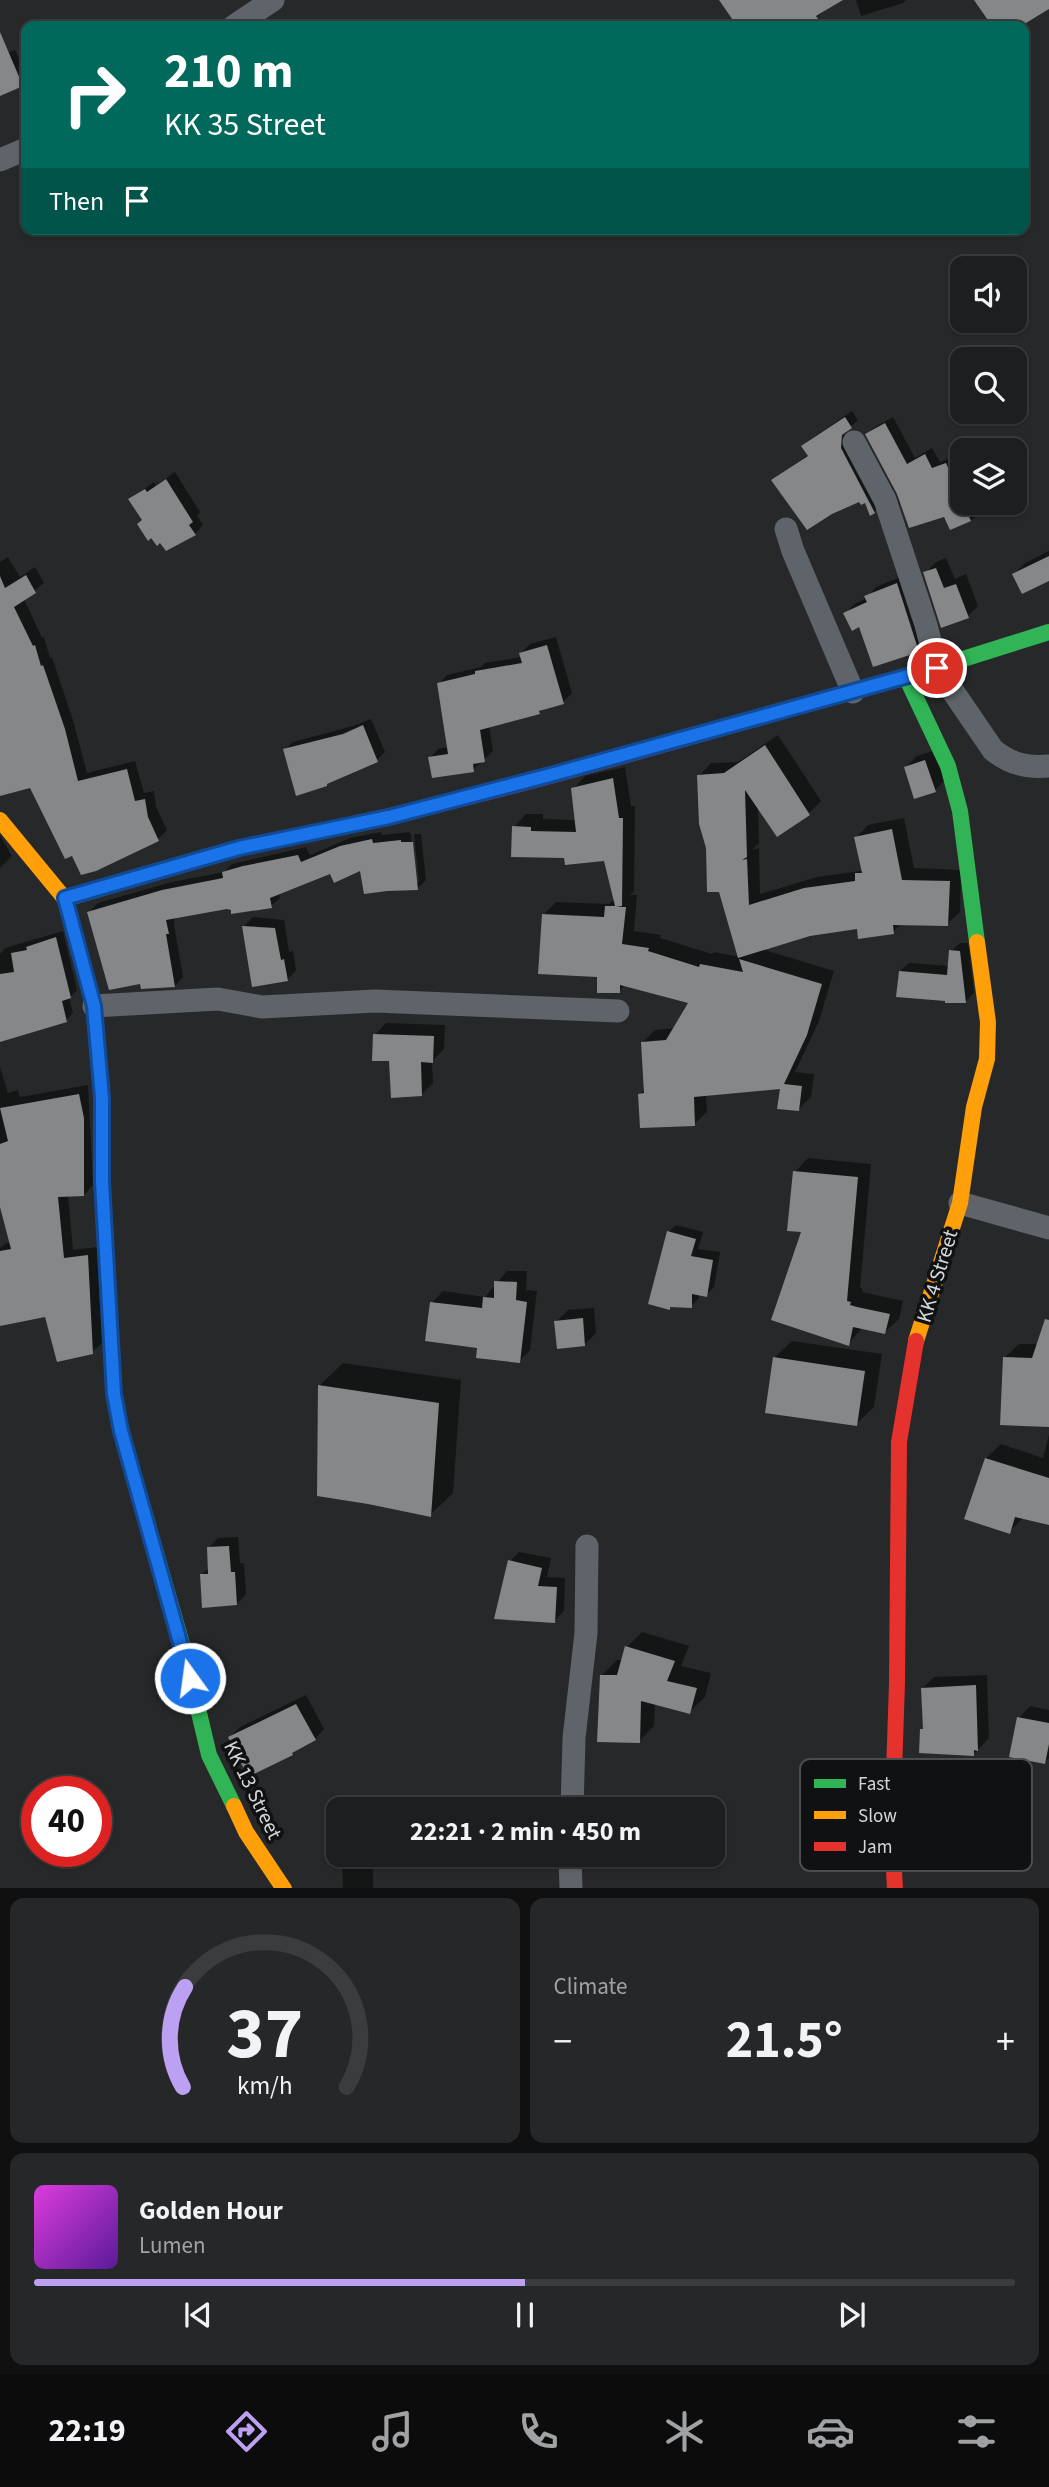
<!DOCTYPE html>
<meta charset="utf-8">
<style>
body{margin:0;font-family:"Source Sans 3",sans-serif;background:#252728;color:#f1f3f6;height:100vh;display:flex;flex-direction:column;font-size:26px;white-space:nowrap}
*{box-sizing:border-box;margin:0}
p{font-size:23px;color:#a0a2a4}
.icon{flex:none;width:38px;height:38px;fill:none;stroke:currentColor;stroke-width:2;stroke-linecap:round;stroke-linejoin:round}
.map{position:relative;height:1888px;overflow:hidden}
.details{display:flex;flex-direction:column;gap:10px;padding:10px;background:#101011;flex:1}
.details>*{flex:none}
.guide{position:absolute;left:21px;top:21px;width:1008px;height:214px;border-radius:14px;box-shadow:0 2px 5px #0004,0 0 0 2px #3b3c3d;background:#00695c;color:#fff;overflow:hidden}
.fabs{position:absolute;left:950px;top:256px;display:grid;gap:14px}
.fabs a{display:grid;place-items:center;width:77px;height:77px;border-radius:14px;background:#1d1e1f;box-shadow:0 2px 5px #0004,0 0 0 2px #3b3c3d;font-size:35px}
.speed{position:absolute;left:21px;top:1776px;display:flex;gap:14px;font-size:35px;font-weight:700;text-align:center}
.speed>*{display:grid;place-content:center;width:91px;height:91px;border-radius:50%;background:#1d1e1f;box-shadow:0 2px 5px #0004,0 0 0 2px #3b3c3d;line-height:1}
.speed .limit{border:10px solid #d22;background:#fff;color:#111}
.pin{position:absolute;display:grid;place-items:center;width:60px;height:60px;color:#fff;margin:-30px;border:4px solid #fff;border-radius:50%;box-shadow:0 2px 7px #0007}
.me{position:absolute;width:77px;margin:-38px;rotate:346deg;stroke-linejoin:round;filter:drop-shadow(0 0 5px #0008)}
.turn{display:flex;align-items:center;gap:24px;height:147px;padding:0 28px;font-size:32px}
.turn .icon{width:91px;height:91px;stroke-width:2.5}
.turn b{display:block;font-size:49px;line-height:60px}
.then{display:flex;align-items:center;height:66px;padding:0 28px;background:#0003;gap:14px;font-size:26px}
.big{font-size:52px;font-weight:700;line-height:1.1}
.details .tile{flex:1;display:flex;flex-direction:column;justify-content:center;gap:10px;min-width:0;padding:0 24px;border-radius:14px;background:#252728}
.details .dial{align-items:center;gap:0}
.dial svg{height:182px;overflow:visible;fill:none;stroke:#3b3c3d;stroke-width:7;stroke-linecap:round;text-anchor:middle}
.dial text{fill:#f1f3f6;stroke:none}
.song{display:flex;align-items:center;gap:21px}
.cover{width:84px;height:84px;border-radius:10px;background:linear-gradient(135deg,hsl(300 70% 55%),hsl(270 70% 35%))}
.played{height:7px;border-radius:4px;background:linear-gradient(90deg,#bca0f2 50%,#3b3c3d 50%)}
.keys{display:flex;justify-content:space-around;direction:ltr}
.heat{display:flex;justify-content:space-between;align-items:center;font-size:38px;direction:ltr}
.details .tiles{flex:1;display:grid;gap:10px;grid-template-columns:1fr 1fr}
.tile:last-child{grid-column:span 2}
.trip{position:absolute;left:326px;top:1797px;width:399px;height:70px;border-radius:14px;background:#1d1e1f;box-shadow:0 2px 5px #0004,0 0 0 2px #3b3c3d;font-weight:700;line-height:70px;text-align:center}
.dock{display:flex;height:112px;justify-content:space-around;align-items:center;background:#0c0c0c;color:#a0a2a4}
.dock .icon{width:49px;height:49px}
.dock .selected{color:#bca0f2}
.dock b{font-size:32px;color:#f1f3f6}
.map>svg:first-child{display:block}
.shadow{fill:#0007}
.building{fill:#868788}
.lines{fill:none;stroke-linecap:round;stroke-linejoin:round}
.street{stroke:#5e6469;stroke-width:23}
.fast{stroke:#30b455;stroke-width:16}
.slow{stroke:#ff9f0a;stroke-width:16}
.jam{stroke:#e5322d;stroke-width:16}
.route-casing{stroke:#114b97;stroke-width:18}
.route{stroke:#1a73e8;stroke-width:12}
.labels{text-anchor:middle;stroke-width:7;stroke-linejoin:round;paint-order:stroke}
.street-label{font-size:21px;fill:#d4d5d7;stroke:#101112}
.key{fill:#101112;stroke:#4b4c4d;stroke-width:2}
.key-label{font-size:19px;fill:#d4d5d7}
</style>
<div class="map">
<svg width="1049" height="1889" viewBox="0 0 1049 1889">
<rect width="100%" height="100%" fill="#272829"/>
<path class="shadow" d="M731,0H840L811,21L814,26H737L725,6Z
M856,0H906L903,3L861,16Z
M15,50L26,75V81L2,93L0,87V56Z
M852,411L858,420L848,429V440L881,505L874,512L865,501L774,480L809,454L803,446L811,439Z
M893,417L915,458L932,448L940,462L954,456L962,476V502H979L982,510L975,518L951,528L945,515L899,493L867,434L875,427Z
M175,472L200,512L197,516L203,525L195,534L144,519L130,499L154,482L156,485Z
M1049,551V579L1014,574L1025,563Z
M8,557L20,577L35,567L44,583L24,599L42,638L44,637L50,658L52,657L73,720L87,773L135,761L144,793L154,791L156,807L167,830L158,839L73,853L31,786L0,788V562Z
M946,558L955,579L966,574L978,606L968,616L925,573L936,562Z
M907,574L927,641L918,651L860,624L845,614L854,604L867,598L876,587Z
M556,637L572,693L563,702L545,707L539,713L489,726L493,751L473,770L430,758L438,749L449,747L439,684L447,675L481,667L485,663L522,657L521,653L530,644Z
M371,719L385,752L377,760L285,750L293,742L353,726Z
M778,735L821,801L809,813L758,805L759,843L752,850L759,848L760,894L817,877L860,871L863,868L856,838L868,825L904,818L914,868L961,870L960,912L947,924L902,923L893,932L858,927L809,934L761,949L834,971L819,1021L795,1072L814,1074L811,1097L798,1110L782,1087L706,1094L707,1112L694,1124L640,1094L646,1089L642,1043L655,1030L675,1028L691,1002L625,985L619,991L599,975L543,915L556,902L609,904L615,899L605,859L566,857L514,827L526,814H543V819L577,820L573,789L585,776L625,767L631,806H635L634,891L630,895H637L634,931L661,935L660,938L712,954L714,952L740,957L708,847L699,776L711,763L738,762Z
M936,750L946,779L935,790L906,767L917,756Z
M381,832L382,835L409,832L411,834L415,882H419L414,834H421L426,880L417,889L362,869L331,871L279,892L280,898L271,906L227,907L175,917L174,925L183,977L175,986L141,982L89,912L98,903L172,882L224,872L232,864L306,847L310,855L350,838Z
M0,835L12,856L0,868Z
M253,917L284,920L289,952L293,951L296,970L287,980L244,926Z
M63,931L77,990L69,998L73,1013L66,1020L7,1013L0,971V954L5,948Z
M960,943H968L974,993L966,1001L900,971L909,963L950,966L951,951Z
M386,1023L445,1025L444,1049L432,1061L433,1083L422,1094L391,1059L375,1035Z
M0,1067L8,1093L18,1090L20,1097L88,1085L93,1185L84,1195H68L73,1250L97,1247L102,1343L92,1352L47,1315L0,1301V1248L5,1244L11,1242L0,1200Z
M808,1158L871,1164L860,1288L863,1289L862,1292L903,1301L899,1319L885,1332L862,1328L848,1344L803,1231L795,1172Z
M676,1225L703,1232L698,1249L720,1252L714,1287L706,1295L699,1293V1298L691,1306L669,1232Z
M507,1271H527L526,1290L537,1291L530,1350L519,1361L479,1347L432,1303L443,1291L485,1297Z
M594,1308L596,1333L585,1344L556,1322L568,1310Z
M1049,1323V1425L1004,1358L1019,1344H1038Z
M792,1341L882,1354L874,1407L856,1424L774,1358Z
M343,1363L461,1380L453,1493L430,1515L320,1385Z
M1049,1434V1523L1024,1517L1009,1532L986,1458L1001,1444L1043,1458Z
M238,1537L240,1563H244L246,1594L237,1604L201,1575L210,1567L209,1548L218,1538Z
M519,1552L551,1558L547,1577L565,1578L564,1611L554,1621L510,1561Z
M642,1632L689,1646L681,1666L711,1673L705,1697L689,1712L655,1703L654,1726L639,1741L602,1675L617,1660H623L627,1647Z
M987,1675L989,1738L973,1755L924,1728L923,1688L934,1677Z
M306,1695L324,1729L315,1739L230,1737L240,1727Z
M1030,1706L1049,1710V1758L1044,1762L1019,1718Z
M342,1855H373V1888L376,1889H343Z"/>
<path class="building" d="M719,0H843L816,16L818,19L803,26H737Z
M974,0H1049V9L1021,26H992Z
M0,32L23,86L0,96Z
M845,417L852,428L842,435L841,448L875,513L870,516L865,503L861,505L859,502L832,514L807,530L771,480L808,456L801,446Z
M885,423L907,464L925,454L932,468L946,463L971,521L950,530L944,517L909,528L897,494L865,434Z
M166,479L193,522L189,525L196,535L166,551L160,543L157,546L151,538L148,541L137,524L142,520L128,499L145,489L147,492Z
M1049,556V581L1022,594L1012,574Z
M936,568L944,588L956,584L969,618L941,628L923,572Z
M26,575L36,593L14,607L33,646L35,645L41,666L43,665L65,729L78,781L127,769L135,801L145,799L148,817L159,841L96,871L81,875L72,856L65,859L30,788L0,796V576L5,588Z
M897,583L919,652L873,667L859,627L852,631L843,613L867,602L864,596Z
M547,645L564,704L539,711L540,714L480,730L485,762L473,764L474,772L432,778L428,757L448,754L437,683L475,674V671L522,663L519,653Z
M363,725L378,762L327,784V786L296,796L283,749L343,734Z
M765,745L810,815L777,837L745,790L747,857L742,860L747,859L749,905L804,888L855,881V873H862L854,837L892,829L902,880L950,881L948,926L893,925L894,934L858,939L857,929L810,936L738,958L719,892H707L706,848L699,824L697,775L724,773Z
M925,760L936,792L914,799L904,767Z
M613,778L619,818H623L622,906L616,907H626L622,944L649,948L648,951L699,967L700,964L743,972L739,959L822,984L807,1035L784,1084L802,1086L799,1111L777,1109L780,1089L694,1097L695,1126L640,1128L638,1094L644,1093L641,1042L666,1040L688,1003L620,985V993H597V977L538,974L542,914L604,917L605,906H615L604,861L565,865L564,858L511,857L512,826L531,827V831L576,832L571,788Z
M372,839L373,843L401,840V842H413L418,890L387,891L364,894L360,871L334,883L330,874L270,898L272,908L231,914V910L227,909L166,920L169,934H166L175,987L141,989L140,984L109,990L87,912L162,890L223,878L222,872L243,866L298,855L301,862L340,846Z
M242,926L275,928L281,960L284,959L288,981L252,987Z
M56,937L71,998L62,1001L67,1022L0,1042V974L14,972L11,953L27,950L26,947Z
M949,950L960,951L966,1003H945V1001L896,997L899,971L947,975Z
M373,1034L434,1036L433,1063L421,1062L422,1096L391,1098L389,1061H372Z
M79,1094L84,1118V1196L58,1197L64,1258L88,1255L93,1354L57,1362L45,1317L0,1326V1251L11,1249L0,1207V1144L8,1141L0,1108Z
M793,1171L858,1177L847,1301L851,1302L850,1305L857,1307L890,1314L885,1334L853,1327L849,1346L771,1320L801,1232L787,1231Z
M667,1231L696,1239L691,1256L713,1260L707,1297L692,1294V1308L670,1307V1310L648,1304Z
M494,1281L517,1282L516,1300L527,1302L520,1363L476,1358L477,1348L425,1341L430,1302L482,1308L483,1297L494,1298Z
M583,1318L585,1346L557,1349L554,1321Z
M1045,1319L1049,1320V1427L1000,1425L1003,1357L1032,1358Z
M773,1357L865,1371L857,1426L765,1413Z
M318,1385L439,1403L431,1517L368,1504L317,1496Z
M985,1458L1049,1478V1525L1015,1517L1010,1534L964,1519Z
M229,1546L231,1572H235L237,1605L202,1608L200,1574H208L207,1547Z
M508,1560L542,1568L538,1586L557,1587L555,1623L494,1619Z
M625,1646L675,1661L667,1681L697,1688L690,1714L641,1701L640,1743L597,1742L600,1675H617Z
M976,1685L978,1751L974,1750V1756L919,1753L920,1729H923L921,1688Z
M296,1704L316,1740L292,1753L293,1755L248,1777L228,1737Z
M1017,1717L1049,1723V1744L1045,1764L1009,1757Z"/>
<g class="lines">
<path class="street" d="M234,26L273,0
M0,160L26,149
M854,442L885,500L926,625L937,668L993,750C1010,764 1027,768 1049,766
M786,529L793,551L853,692
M94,1006L218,999L262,1007L375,1001L618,1011
M960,1203L1049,1228
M572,1810L574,1738L586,1633L587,1546
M570,1855L571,1889"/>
<path class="fast" d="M906,677L948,766L960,811L977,942
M832,697L906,677L1049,632
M65,899L239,848L325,830
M112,1362L114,1394L121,1431L186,1658L209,1755L234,1806"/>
<path class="slow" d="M0,820L65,899L94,1006L102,1098V1182L112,1362
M916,1341L960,1203L974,1107L987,1059L988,1022L977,942
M234,1806L246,1832L284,1889"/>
<path class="jam" d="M325,830C496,795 664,744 832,697
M895,1889L892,1833L897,1683L899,1442L916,1341"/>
</g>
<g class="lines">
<defs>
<path id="route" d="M190,1678L121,1431L114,1394L102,1182V1098L94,1006L65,898L239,848L389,817L554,774L937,668"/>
</defs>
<use href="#route" class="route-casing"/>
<use href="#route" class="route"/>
</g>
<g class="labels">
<g class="street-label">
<text transform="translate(937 1276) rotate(-73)" y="7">KK 4 Street</text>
<text transform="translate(253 1790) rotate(64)" y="7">KK 13 Street</text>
</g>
</g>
<rect x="800" y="1759" width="232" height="112" rx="10" class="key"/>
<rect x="814" y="1779" width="32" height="9" fill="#30b455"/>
<rect x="814" y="1811" width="32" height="8" fill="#ff9f0a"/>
<rect x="814" y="1842" width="32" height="9" fill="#e5322d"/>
<g class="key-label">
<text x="858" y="1790">Fast</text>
<text x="858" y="1822">Slow</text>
<text x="858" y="1853">Jam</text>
</g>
</svg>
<div class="fabs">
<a><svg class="icon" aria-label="sound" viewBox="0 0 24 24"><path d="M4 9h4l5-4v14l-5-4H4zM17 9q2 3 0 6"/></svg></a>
<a><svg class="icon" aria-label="search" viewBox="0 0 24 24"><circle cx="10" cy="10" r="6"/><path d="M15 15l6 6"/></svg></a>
<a><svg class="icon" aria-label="layers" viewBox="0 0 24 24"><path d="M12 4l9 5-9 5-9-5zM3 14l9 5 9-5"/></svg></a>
</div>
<div class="speed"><div class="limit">40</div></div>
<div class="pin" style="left:937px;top:668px;background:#d93025"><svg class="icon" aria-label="arrive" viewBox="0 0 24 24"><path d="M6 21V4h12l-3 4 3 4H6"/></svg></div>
<svg class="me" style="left:190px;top:1678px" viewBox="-20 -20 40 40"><circle r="17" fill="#1a73e8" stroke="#fff" stroke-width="3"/><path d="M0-11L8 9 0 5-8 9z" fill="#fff"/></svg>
<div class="trip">22:21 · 2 min · 450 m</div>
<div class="guide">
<div class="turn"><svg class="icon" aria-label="right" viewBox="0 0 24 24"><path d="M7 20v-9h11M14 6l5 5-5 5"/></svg><div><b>210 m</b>KK 35 Street</div></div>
<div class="then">Then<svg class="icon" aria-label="arrive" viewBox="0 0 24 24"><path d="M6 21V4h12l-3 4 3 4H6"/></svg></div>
</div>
</div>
<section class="details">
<div class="tiles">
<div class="tile dial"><svg viewBox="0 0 100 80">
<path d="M14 69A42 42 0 1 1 86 69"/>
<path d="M14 69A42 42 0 0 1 15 25" stroke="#bca0f2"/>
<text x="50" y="56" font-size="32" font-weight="700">37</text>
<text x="50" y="72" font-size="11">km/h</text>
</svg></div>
<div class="tile"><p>Climate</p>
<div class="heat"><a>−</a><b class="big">21.5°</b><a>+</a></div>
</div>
<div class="tile">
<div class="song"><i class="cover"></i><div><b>Golden Hour</b><p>Lumen</p></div></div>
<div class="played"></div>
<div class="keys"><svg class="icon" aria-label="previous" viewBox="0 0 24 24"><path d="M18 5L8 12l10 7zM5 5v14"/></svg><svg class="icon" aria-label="pause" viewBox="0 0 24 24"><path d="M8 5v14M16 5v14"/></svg><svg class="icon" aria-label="next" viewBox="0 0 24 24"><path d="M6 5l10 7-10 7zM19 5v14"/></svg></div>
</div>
</div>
</section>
<nav class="dock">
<b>22:19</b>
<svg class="icon selected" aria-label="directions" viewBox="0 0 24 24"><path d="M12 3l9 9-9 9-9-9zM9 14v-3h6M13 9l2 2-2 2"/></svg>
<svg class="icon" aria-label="music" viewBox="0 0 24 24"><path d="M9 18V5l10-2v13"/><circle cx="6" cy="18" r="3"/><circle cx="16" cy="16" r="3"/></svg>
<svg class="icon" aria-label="phone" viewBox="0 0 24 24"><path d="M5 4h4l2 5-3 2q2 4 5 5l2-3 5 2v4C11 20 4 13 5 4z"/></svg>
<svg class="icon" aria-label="climate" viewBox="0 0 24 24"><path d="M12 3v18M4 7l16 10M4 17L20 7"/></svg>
<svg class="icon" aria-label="car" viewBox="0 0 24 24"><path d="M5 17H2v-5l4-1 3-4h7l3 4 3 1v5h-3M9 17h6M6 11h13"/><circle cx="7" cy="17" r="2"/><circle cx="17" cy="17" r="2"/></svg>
<svg class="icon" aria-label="filters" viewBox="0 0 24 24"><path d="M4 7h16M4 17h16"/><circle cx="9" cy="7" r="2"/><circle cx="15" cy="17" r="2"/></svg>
</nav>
